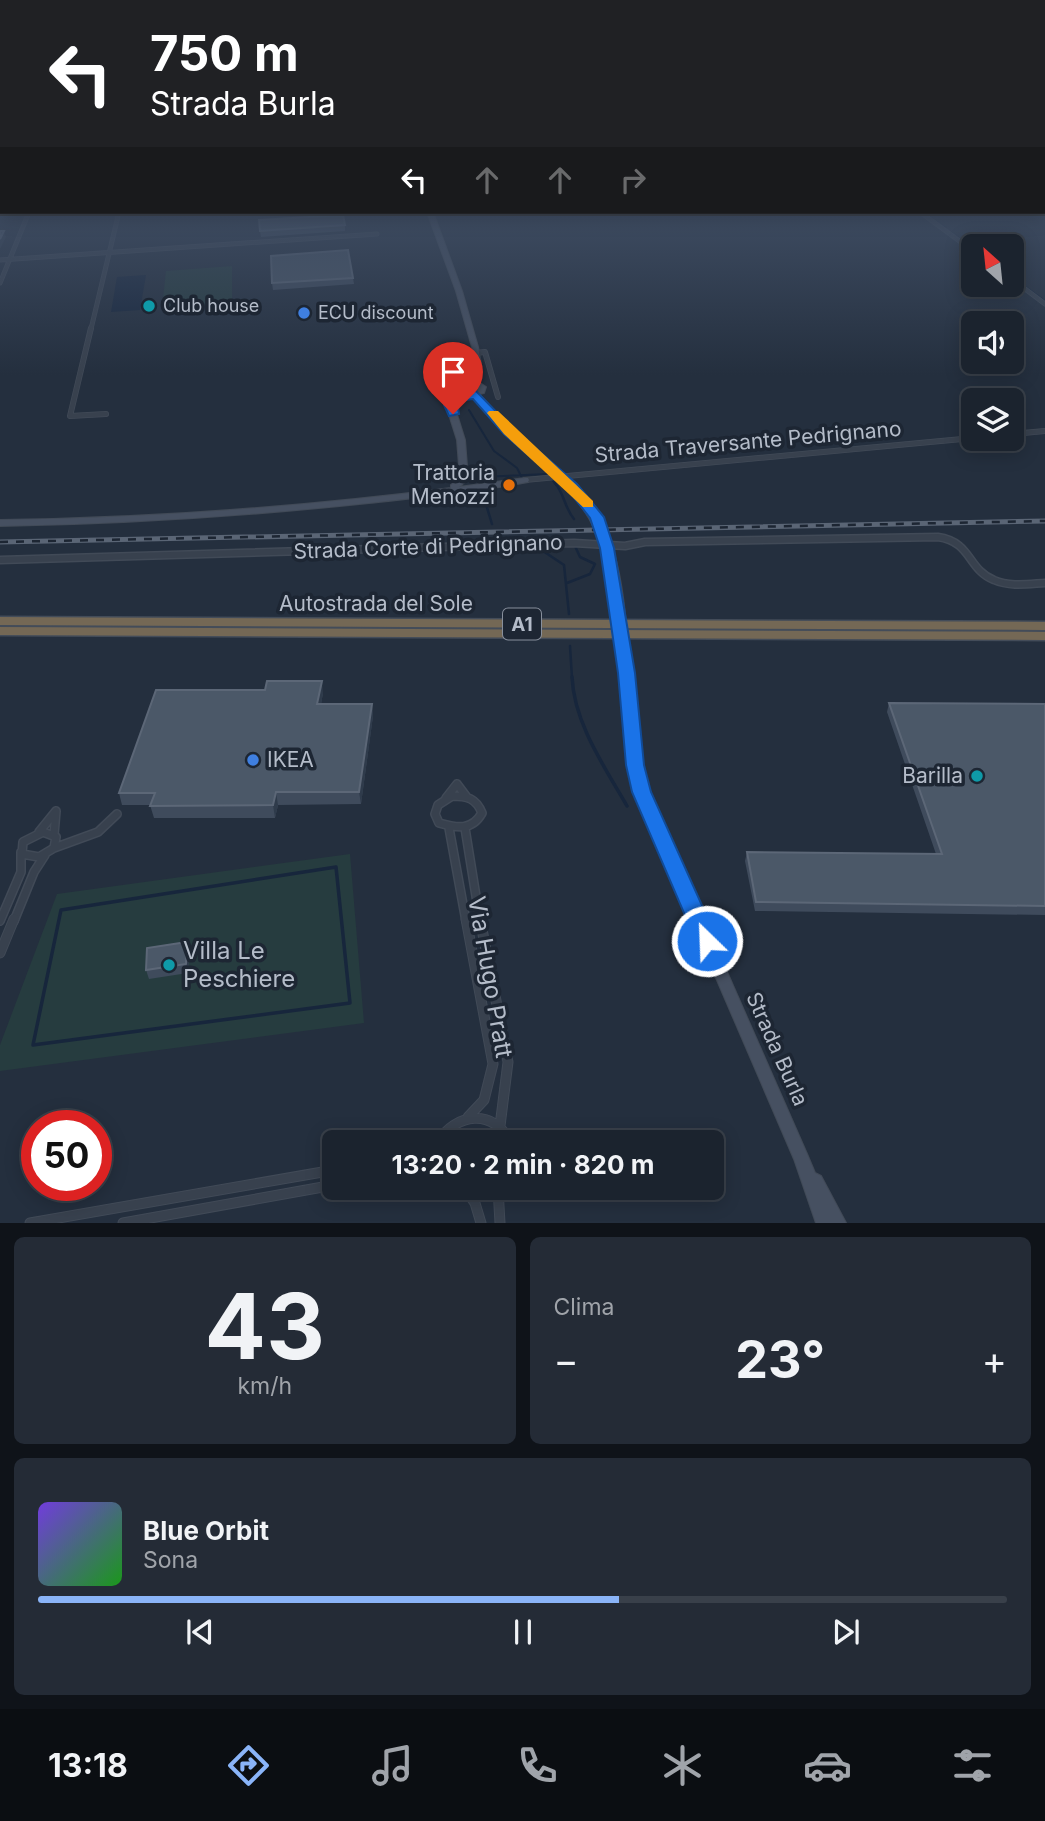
<!DOCTYPE html>
<html lang="it">
<meta charset="utf-8">
<style>
body{margin:0;font-family:Inter,sans-serif;background:#242b36;color:#f1f3f6;height:100vh;display:flex;flex-direction:column;font-size:26px;white-space:nowrap}
*{box-sizing:border-box;margin:0}
p{font-size:23px;color:#a0a4aa}
.icon{flex:none;width:38px;height:38px;fill:none;stroke:currentColor;stroke-width:2;stroke-linecap:round;stroke-linejoin:round}
.map{position:relative;height:1223px;overflow:hidden}
.drawer{display:flex;flex-direction:column;gap:14px;padding:14px;background:#0f1319;flex:1}
.drawer>*{flex:none}
.top-card{position:absolute;left:0px;top:0px;width:1046px;height:214px;box-shadow:0 4px 18px #0003,0 0 0 2px #39404a;background:#202124;color:#fff;overflow:hidden}
.needle{width:46px;rotate:333deg}
.buttons{position:absolute;left:961px;top:234px;display:grid;gap:14px}
.buttons a{display:grid;place-items:center;width:63px;height:63px;border-radius:10px;background:#1b232e;box-shadow:0 4px 18px #0003,0 0 0 2px #39404a;font-size:35px}
.speed{position:absolute;left:21px;top:1110px;display:flex;gap:14px;font-size:35px;font-weight:700;text-align:center}
.speed>*{display:grid;place-content:center;width:91px;height:91px;border-radius:50%;background:#1b232e;box-shadow:0 4px 18px #0003,0 0 0 2px #39404a;line-height:1}
.speed .limit{border:10px solid #d22;background:#fff;color:#111}
.pin{position:absolute;display:grid;place-items:center;width:60px;height:60px;color:#fff;margin:-72px -30px;border-radius:50% 50% 50% 0;rotate:-45deg;box-shadow:0 0 7px #0007}
.pin .icon{rotate:45deg}
.me{position:absolute;width:77px;margin:-38px;rotate:336deg;stroke-linejoin:round;filter:drop-shadow(0 0 5px #0008)}
.turn{display:flex;align-items:center;gap:24px;height:147px;padding:0 35px;font-size:32px}
.turn .icon{width:91px;height:91px;stroke-width:2.5}
.turn b{display:block;font-size:49px;line-height:60px}
.lanes{display:flex;align-items:center;height:66px;padding:0 35px;background:#0003;justify-content:center;gap:35px;direction:ltr}
.lanes .off{opacity:.35}
.big{font-size:52px;font-weight:700;line-height:1.1}
.drawer .card{flex:1;display:flex;flex-direction:column;justify-content:center;gap:10px;min-width:0;padding:0 24px;border-radius:10px;background:#242b36}
.drawer .dial{align-items:center;gap:0}
.dial b{font-size:91px;line-height:1}
.song{display:flex;align-items:center;gap:21px}
.cover{width:84px;height:84px;border-radius:10px;background:linear-gradient(135deg,hsl(260 70% 55%),hsl(120 70% 35%))}
.played{height:7px;border-radius:4px;background:linear-gradient(90deg,#8ab4f8 60%,#39404a 60%)}
.keys{display:flex;justify-content:space-around;direction:ltr}
.heat{display:flex;justify-content:space-between;align-items:center;font-size:38px;direction:ltr}
.drawer .tiles{flex:1;display:grid;gap:14px;grid-template-columns:1fr 1fr}
.card:last-child{grid-column:span 2}
.trip{position:absolute;left:322px;top:1130px;width:402px;height:70px;border-radius:10px;background:#1b232e;box-shadow:0 4px 18px #0003,0 0 0 2px #39404a;font-weight:700;line-height:70px;text-align:center}
.tabs{display:flex;height:112px;justify-content:space-around;align-items:center;background:#0b0e12;color:#a0a4aa}
.tabs .icon{width:49px;height:49px}
.tabs .current{color:#8ab4f8}
.tabs b{font-size:32px;color:#f1f3f6}
.map>svg:first-child{display:block}
.green{fill:#263c3f}
.water{fill:#17263c}
.lines{fill:none;stroke-linecap:round;stroke-linejoin:round}
.stream-far2{stroke:#17263c;stroke-width:2}
.stream-far1{stroke:#17263c;stroke-width:2.5}
.stream{stroke:#17263c;stroke-width:3.5}
.street-far4-casing{stroke:#414a57;stroke-width:5}
.street-far3-casing{stroke:#414a57;stroke-width:6}
.street-far2-casing{stroke:#414a57;stroke-width:9}
.street-far1-casing{stroke:#414a57;stroke-width:10}
.street-casing{stroke:#414a57;stroke-width:11}
.secondary-casing{stroke:#414a57;stroke-width:2}
.highway-casing{stroke:#434c59;stroke-width:3}
.street-far4{stroke:#38414e;stroke-width:3.5}
.street-far3{stroke:#38414e;stroke-width:4.5}
.street-far2{stroke:#38414e;stroke-width:6}
.street-far1{stroke:#38414e;stroke-width:7}
.street{stroke:#38414e;stroke-width:9}
.secondary{fill:#465061;fill-rule:evenodd}
.highway{fill:#746855;fill-rule:evenodd}
.rail-casing{stroke:#5a6575;stroke-width:5}
.rail{stroke:#1d2633;stroke-width:2.5;stroke-dasharray:8;stroke-linecap:butt}
.secondary-bridge-far1-casing{stroke:#414a57;stroke-width:9;stroke-linecap:butt}
.secondary-bridge-casing{stroke:#414a57;stroke-width:12;stroke-linecap:butt}
.secondary-bridge-far1{stroke:#465061;stroke-width:7}
.secondary-bridge{stroke:#465061;stroke-width:10}
.wall{fill:#3f4b5c}
.shaded-wall{fill:#2f3b4b}
.building{fill:#4b5868;stroke:#5c6777;stroke-width:2}
.route{fill:#1a73e8;stroke:#114b97;stroke-width:2}
.slow{fill:#f59e0b}
.culture-dot{fill:#0f9aa8;stroke:#1d2633;stroke-width:2.5}
.shop-dot{fill:#3f7fe0;stroke:#1d2633;stroke-width:2.5}
.food-dot{fill:#e8710a;stroke:#1d2633;stroke-width:2.5}
.labels{text-anchor:middle;stroke-width:7;stroke-linejoin:round;paint-order:stroke}
.far-poi-label{font-size:18px;fill:#b4bcc9;stroke:#1d2633;text-anchor:start}
.shield{fill:#1d2633;stroke:#878f9c;stroke-width:2}
.shield-label{font-size:19px;font-weight:bold;fill:#b4bcc9}
.street-label{font-size:21px;fill:#b4bcc9;stroke:#1d2633}
.poi-label{font-size:21px;fill:#b4bcc9;stroke:#1d2633;text-anchor:end}
.near-poi-label{font-size:24px;fill:#b4bcc9;stroke:#1d2633;text-anchor:start}
.near-street-label{font-size:24px;fill:#b4bcc9;stroke:#1d2633}
</style>
<div class="map">
<svg width="1045" height="1223" viewBox="0 0 1045 1223">
<rect width="100%" height="100%" fill="#242f3e"/>
<path class="green" d="M232,266V303L162,308L166,271Z
M350,854L364,1023L0,1071V1045L57,894Z"/>
<path class="water" d="M146,275L140,310L111,312L117,277Z"/>
<g class="lines">
<path class="stream-far2" d="M923,212L946,228
M949,231L973,248
M1019,282L1045,301
M469,410L494,451L517,468L522,478
M478,477L548,474L556,485"/>
<path class="stream-far1" d="M555,483C565,495 564,507 574,519
M481,488L492,524
M540,549L564,565L569,614
M567,583L590,574L595,564L580,557L575,546
M570,646L572,678"/>
<path class="stream" d="M572,677C574,723 604,766 627,806
M336,867L350,1003L33,1045L61,910Z"/>
<defs>
<path id="street-far4" d="M920,212L973,251
M0,260L377,234
M1012,279L1045,304
M0,283L29,212
M91,329L119,212"/>
<path id="street-far3" d="M91,328L70,416L106,414
M475,353L485,352L498,397
M1012,434L1045,431
M525,480L973,438"/>
<path id="street-far2" d="M0,560L574,543L625,546L645,542L938,537C972,542 967,569 994,580C1010,587 1028,584 1045,583"/>
<path id="street-far1" d="M452,796C467,796 476,798 482,813C472,831 457,828 439,823L435,814L438,805Z
M446,798L457,784L466,796
M449,828L466,921
M465,828L480,921
M39,832L56,811L54,835
M43,832L56,837L54,848L39,857L22,854L23,842Z
M54,848L98,832L117,814
M0,921L21,872V852
M14,921L34,872L45,855"/>
<path id="street" d="M466,919L493,1064L484,1100L468,1117
M480,919L508,1062L500,1126
M0,953L14,919
M437,1143C456,1112 494,1108 511,1143
M460,1188H486
M498,1188L500,1223
M466,1190L475,1203L481,1223
M30,1223L334,1170
M123,1223L334,1185"/>
<path id="secondary" d="M427,212H433L462,291L478,347L481,364L474,379L486,387L484,393L479,394L512,430L540,455L536,457H533L506,434L474,397L465,400L455,398L454,405L465,440L468,479L459,487L525,478H528L529,480L528,482C476,492 422,497 369,503C246,516 123,524 0,526V520C151,518 301,507 451,488V485L460,478L457,440L446,405L449,397L439,395L437,386L453,378H467L475,364L472,347L456,291ZM457,382L472,383L478,388V390L464,396L445,392V387Z
M626,670L631,673L641,765L648,792L807,1154L815,1173L821,1176L846,1223H816L794,1159L636,792L629,765L621,673Z"/>
<path id="highway" d="M0,617L1045,622V630L0,625Z
M0,627L1045,632V640L0,635Z"/>
</defs>
<use href="#street-far4" class="street-far4-casing"/>
<use href="#street-far3" class="street-far3-casing"/>
<use href="#street-far2" class="street-far2-casing"/>
<use href="#street-far1" class="street-far1-casing"/>
<use href="#street" class="street-casing"/>
<use href="#secondary" class="secondary-casing"/>
<use href="#highway" class="highway-casing"/>
<use href="#street-far4" class="street-far4"/>
<use href="#street-far3" class="street-far3"/>
<use href="#street-far2" class="street-far2"/>
<use href="#street-far1" class="street-far1"/>
<use href="#street" class="street"/>
<use href="#secondary" class="secondary"/>
<use href="#highway" class="highway"/>
<defs>
<path id="rail" d="M0,542L1045,521"/>
</defs>
<use href="#rail" class="rail-casing"/>
<use href="#rail" class="rail"/>
<defs>
<path id="secondary-bridge-far1" d="M536,455L570,485"/>
<path id="secondary-bridge" d="M568,483C620,532 618,607 626,673"/>
</defs>
<use href="#secondary-bridge-far1" class="secondary-bridge-far1-casing"/>
<use href="#secondary-bridge" class="secondary-bridge-casing"/>
<use href="#secondary-bridge-far1" class="secondary-bridge-far1"/>
<use href="#secondary-bridge" class="secondary-bridge"/>
</g>
<path class="wall" d="M345,225V231L261,237L260,231Z
M353,278L354,284L273,290L272,283Z
M323,693L321,704H372L373,716L361,804L278,805L275,818H154L150,805H122L119,793Z
M889,703L1045,704V915L755,911L745,861L747,852L936,854L887,712Z
M190,952L188,973L149,979L146,970Z"/>
<path class="shaded-wall" d="M4,231L6,237L0,249V239Z
M322,681L323,693L319,716L317,704Z
M372,704L373,716L361,804L359,792Z
M276,792L278,805L275,818L273,805Z
M187,942L190,952L188,973L186,964Z"/>
<path class="building" d="M343,215L345,225L260,231L259,220Z
M0,231H4L0,239Z
M348,250L353,278L272,283L271,256Z
M267,681H322L317,704H372L359,792H276L273,805L150,806L155,793H119L156,690H265Z
M889,703L1045,704V906L756,902L747,852L942,854Z
M187,942L186,964L146,970L147,948Z"/>
<linearGradient id="sky" x2="0" y2="1"><stop stop-color="#141a22"/><stop offset="0.54" stop-color="#3f4d63"/><stop offset="1" stop-color="#3f4d63" stop-opacity="0"/></linearGradient>
<rect width="1045" height="375" fill="url(#sky)"/>
<path class="route" d="M476,391L513,429L577,484L604,517L614,548L635,673L644,765L651,792L718,941L714,948L707,950L699,948L632,792L626,765L618,673L600,548L590,518L568,490L504,434L473,399L457,401L459,414L449,416L444,405L448,395Z"/>
<path class="slow" d="M489,411H498L593,501V507H583L504,434L487,413Z"/>
<g class="culture-dot">
<circle cx="149" cy="306" r="7"/>
<circle cx="977" cy="776" r="7"/>
<circle cx="169" cy="965" r="7"/>
</g>
<g class="shop-dot">
<circle cx="304" cy="313" r="7"/>
<circle cx="253" cy="760" r="7"/>
</g>
<circle class="food-dot" cx="509" cy="485" r="7"/>
<g class="labels">
<g class="far-poi-label">
<text x="163" y="312">Club house</text>
<text x="318" y="319">ECU discount</text>
</g>
<rect class="shield" x="503" y="608.5" width="38" height="31" rx="5"/>
<g class="shield-label">
<text x="522" y="631">A1</text>
</g>
<g class="street-label">
<text transform="translate(748 442) rotate(-5)" y="7">Strada Traversante Pedrignano</text>
<text transform="translate(428 547) rotate(-2)" y="7">Strada Corte di Pedrignano</text>
<text x="376" y="611">Autostrada del Sole</text>
<text transform="translate(777 1049) rotate(66)" y="7">Strada Burla</text>
</g>
<g class="poi-label">
<text x="495" y="480">Trattoria<tspan x="495" dy="24">Menozzi</tspan></text>
<text x="267" y="767" text-anchor="start">IKEA</text>
<text x="963" y="783">Barilla</text>
</g>
<g class="near-poi-label">
<text x="183" y="959">Villa Le<tspan x="183" dy="28">Peschiere</tspan></text>
</g>
<g class="near-street-label">
<text transform="translate(490 977) rotate(80)" y="8">Via Hugo Pratt</text>
</g>
</g>
</svg>
<div class="buttons">
<a><svg class="needle" viewBox="-14 -14 28 28"><path d="M0-13l5 13h-10z" fill="#e53935"/><path d="M0 13l5-13h-10z" fill="#a0a4aa"/></svg></a>
<a><svg class="icon" aria-label="sound" viewBox="0 0 24 24"><path d="M4 9h4l5-4v14l-5-4H4zM17 9q2 3 0 6"/></svg></a>
<a><svg class="icon" aria-label="layers" viewBox="0 0 24 24"><path d="M12 4l9 5-9 5-9-5zM3 14l9 5 9-5"/></svg></a>
</div>
<div class="speed"><div class="limit">50</div></div>
<div class="pin" style="left:453px;top:414px;background:#d93025"><svg class="icon" aria-label="arrive" viewBox="0 0 24 24"><path d="M6 21V4h12l-3 4 3 4H6"/></svg></div>
<svg class="me" style="left:707px;top:941px" viewBox="-20 -20 40 40"><circle r="17" fill="#1a73e8" stroke="#fff" stroke-width="3"/><path d="M0-11L8 9 0 5-8 9z" fill="#fff"/></svg>
<div class="trip">13:20 · 2 min · 820 m</div>
<div class="top-card">
<div class="turn"><svg class="icon" aria-label="left" viewBox="0 0 24 24"><path d="M17 20v-9H6M10 6l-5 5 5 5"/></svg><div><b>750 m</b>Strada Burla</div></div>
<div class="lanes"><svg class="icon" aria-label="left" viewBox="0 0 24 24"><path d="M17 20v-9H6M10 6l-5 5 5 5"/></svg><svg class="icon off" aria-label="ahead" viewBox="0 0 24 24"><path d="M12 20V5M6 11l6-6 6 6"/></svg><svg class="icon off" aria-label="ahead" viewBox="0 0 24 24"><path d="M12 20V5M6 11l6-6 6 6"/></svg><svg class="icon off" aria-label="right" viewBox="0 0 24 24"><path d="M7 20v-9h11M14 6l5 5-5 5"/></svg></div>
</div>
</div>
<section class="drawer">
<div class="tiles">
<div class="card dial"><b>43</b><p>km/h</p></div>
<div class="card"><p>Clima</p>
<div class="heat"><a>−</a><b class="big">23°</b><a>+</a></div>
</div>
<div class="card">
<div class="song"><i class="cover"></i><div><b>Blue Orbit</b><p>Sona</p></div></div>
<div class="played"></div>
<div class="keys"><svg class="icon" aria-label="previous" viewBox="0 0 24 24"><path d="M18 5L8 12l10 7zM5 5v14"/></svg><svg class="icon" aria-label="pause" viewBox="0 0 24 24"><path d="M8 5v14M16 5v14"/></svg><svg class="icon" aria-label="next" viewBox="0 0 24 24"><path d="M6 5l10 7-10 7zM19 5v14"/></svg></div>
</div>
</div>
</section>
<nav class="tabs">
<b>13:18</b>
<svg class="icon current" aria-label="directions" viewBox="0 0 24 24"><path d="M12 3l9 9-9 9-9-9zM9 14v-3h6M13 9l2 2-2 2"/></svg>
<svg class="icon" aria-label="music" viewBox="0 0 24 24"><path d="M9 18V5l10-2v13"/><circle cx="6" cy="18" r="3"/><circle cx="16" cy="16" r="3"/></svg>
<svg class="icon" aria-label="phone" viewBox="0 0 24 24"><path d="M5 4h4l2 5-3 2q2 4 5 5l2-3 5 2v4C11 20 4 13 5 4z"/></svg>
<svg class="icon" aria-label="climate" viewBox="0 0 24 24"><path d="M12 3v18M4 7l16 10M4 17L20 7"/></svg>
<svg class="icon" aria-label="car" viewBox="0 0 24 24"><path d="M5 17H2v-5l4-1 3-4h7l3 4 3 1v5h-3M9 17h6M6 11h13"/><circle cx="7" cy="17" r="2"/><circle cx="17" cy="17" r="2"/></svg>
<svg class="icon" aria-label="filters" viewBox="0 0 24 24"><path d="M4 7h16M4 17h16"/><circle cx="9" cy="7" r="2"/><circle cx="15" cy="17" r="2"/></svg>
</nav>
